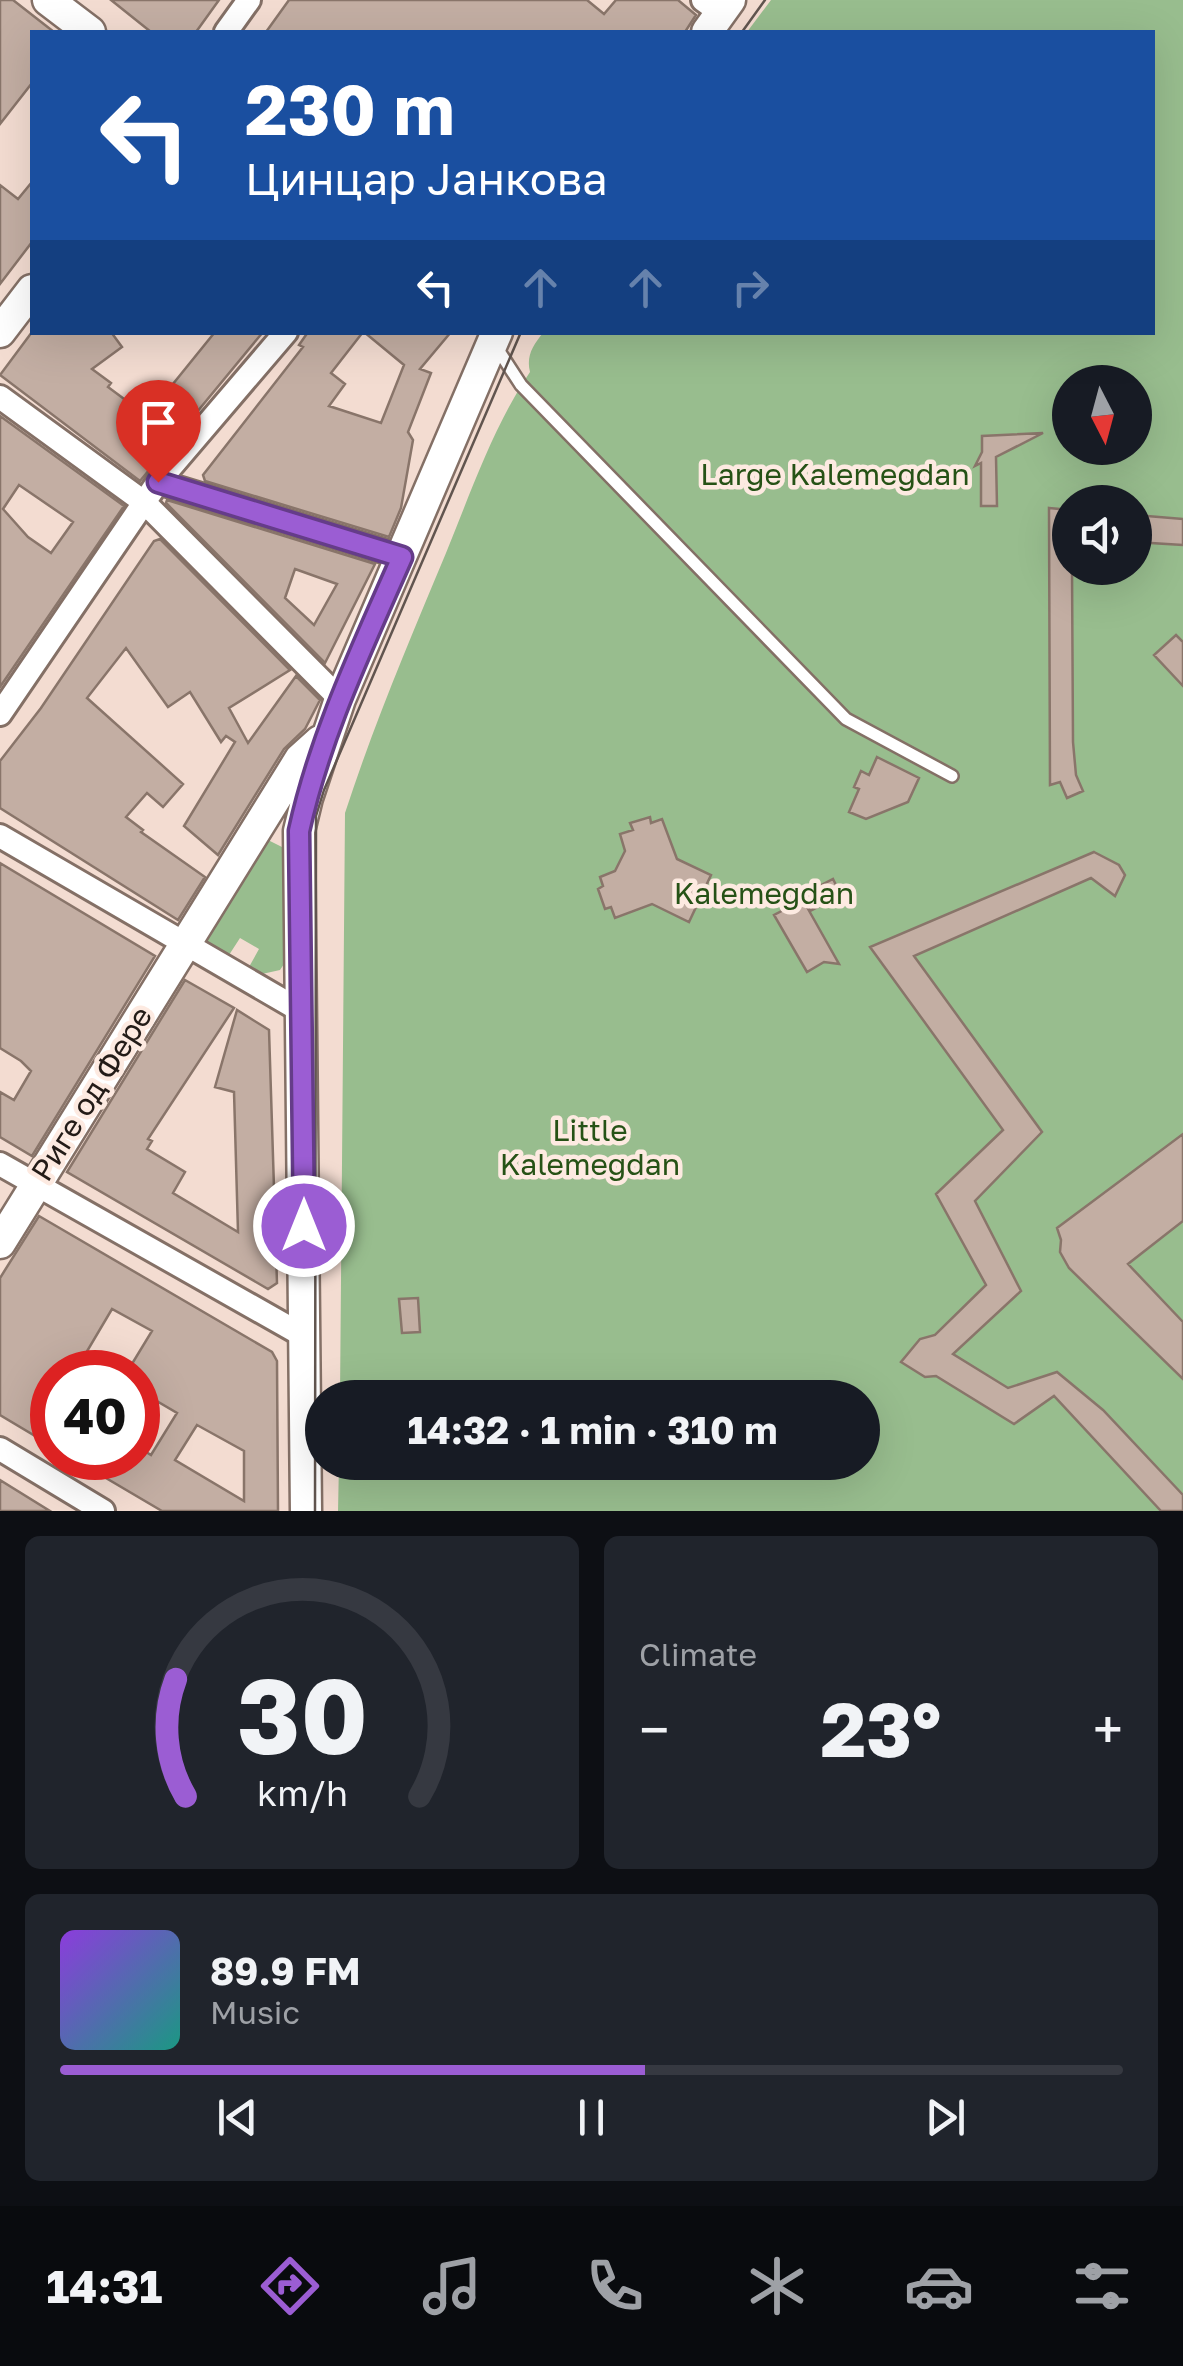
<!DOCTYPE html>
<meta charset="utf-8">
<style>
body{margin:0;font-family:"Golos Text",sans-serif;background:#20242c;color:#f1f3f6;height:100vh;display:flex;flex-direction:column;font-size:38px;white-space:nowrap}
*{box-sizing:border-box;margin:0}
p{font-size:32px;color:#9ea1a6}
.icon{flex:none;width:55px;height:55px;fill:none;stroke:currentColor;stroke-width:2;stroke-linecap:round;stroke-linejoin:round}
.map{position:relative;height:1511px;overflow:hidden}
.sheet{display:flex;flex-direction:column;gap:25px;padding:25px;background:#0d0f14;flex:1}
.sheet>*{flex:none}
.guide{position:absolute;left:30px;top:30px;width:1125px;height:305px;border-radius:0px;box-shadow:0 10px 40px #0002;background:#1a4fa0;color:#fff;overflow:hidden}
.needle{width:65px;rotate:174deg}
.buttons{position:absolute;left:1052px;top:365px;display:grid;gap:20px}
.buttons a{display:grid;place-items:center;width:100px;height:100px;border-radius:50%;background:#171b24;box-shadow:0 10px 40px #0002;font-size:50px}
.speed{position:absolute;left:30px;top:1350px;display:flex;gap:20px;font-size:50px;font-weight:700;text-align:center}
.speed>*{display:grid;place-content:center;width:130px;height:130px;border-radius:50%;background:#171b24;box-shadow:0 10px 40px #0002;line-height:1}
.speed .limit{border:15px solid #d22;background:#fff;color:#111}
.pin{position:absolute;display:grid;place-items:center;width:85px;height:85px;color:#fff;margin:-102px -42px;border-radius:50% 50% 50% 0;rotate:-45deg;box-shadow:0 0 10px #0007}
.pin .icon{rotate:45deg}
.me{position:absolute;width:110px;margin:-55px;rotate:0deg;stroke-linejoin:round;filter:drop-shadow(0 0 8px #0008)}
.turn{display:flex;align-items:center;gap:35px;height:210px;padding:0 50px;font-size:45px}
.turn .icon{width:130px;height:130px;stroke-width:2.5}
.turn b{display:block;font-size:70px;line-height:85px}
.lanes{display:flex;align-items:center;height:95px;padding:0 50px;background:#0003;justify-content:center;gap:50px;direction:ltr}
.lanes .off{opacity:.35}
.big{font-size:75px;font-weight:700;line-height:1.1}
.sheet .card{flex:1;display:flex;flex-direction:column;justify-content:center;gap:15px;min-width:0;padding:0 35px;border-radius:15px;background:#20242c}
.sheet .dial{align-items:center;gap:0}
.dial svg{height:260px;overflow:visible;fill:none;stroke:#363941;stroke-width:7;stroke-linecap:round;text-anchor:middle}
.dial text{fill:#f1f3f6;stroke:none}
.song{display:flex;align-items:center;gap:30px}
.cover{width:120px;height:120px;border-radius:15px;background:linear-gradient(135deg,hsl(270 70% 55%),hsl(170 70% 35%))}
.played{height:10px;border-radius:5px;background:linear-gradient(90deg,#9b5dd3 55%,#363941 55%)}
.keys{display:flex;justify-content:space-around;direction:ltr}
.heat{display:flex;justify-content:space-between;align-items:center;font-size:55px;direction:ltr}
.sheet .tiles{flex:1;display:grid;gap:25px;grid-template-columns:1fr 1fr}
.card:last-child{grid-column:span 2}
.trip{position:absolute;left:305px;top:1380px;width:575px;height:100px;border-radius:50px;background:#171b24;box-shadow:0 10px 40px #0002;font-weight:700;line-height:100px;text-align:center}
.menu{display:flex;height:160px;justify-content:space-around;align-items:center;background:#090b0e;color:#9ea1a6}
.menu .icon{width:70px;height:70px}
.menu .selected{color:#9b5dd3}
.menu b{font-size:45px;color:#f1f3f6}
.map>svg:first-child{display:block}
.green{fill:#98bd8e;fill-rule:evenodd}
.building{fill:#c3aea3;stroke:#89756a;stroke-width:2.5;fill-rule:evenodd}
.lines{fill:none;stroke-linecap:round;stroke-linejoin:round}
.lane-casing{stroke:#847066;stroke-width:16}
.street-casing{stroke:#847066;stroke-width:28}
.secondary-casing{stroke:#847066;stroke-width:35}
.lane{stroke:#fff;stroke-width:11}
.street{stroke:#fff;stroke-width:22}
.secondary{stroke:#fff;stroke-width:30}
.tram{stroke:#61554f;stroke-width:2.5}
.route-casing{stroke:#653c89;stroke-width:25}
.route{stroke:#9b5dd3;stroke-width:18}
.labels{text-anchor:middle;stroke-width:9;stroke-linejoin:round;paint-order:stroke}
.park-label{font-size:30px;fill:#265216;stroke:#fdeae1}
.street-label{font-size:30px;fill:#231b17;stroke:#fdeae1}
</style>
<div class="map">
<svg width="1183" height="1511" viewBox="0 0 1183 1511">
<rect width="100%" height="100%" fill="#f3dcd1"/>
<path class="green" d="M771,0H1183V1511H338L339,1463L862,1462V1398L340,1397L345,813C374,724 410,639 446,553C471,492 493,427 530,372C526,356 533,345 543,333L1152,332V32H747ZM1070,382H1135V448H1070ZM1070,502H1135V568H1070Z
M266,839L288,850V958L280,970L262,974L249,967L259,949L240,938L229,955L204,940Z"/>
<path class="building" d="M0,0H13L54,32H32V83L0,124Z
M111,0H219L196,32H151Z
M289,0H587L604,14L616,0H678L696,15L685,32H266Z
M32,182V242L0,284V185L18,199Z
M32,332H111L122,347L92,369L111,383L108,387L147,416L215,332H263L140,481L0,375Z
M308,332H363L331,373L345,384L329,406L381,423L404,365L364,332H451L420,369L431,373L408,432L413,440L401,508L389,537L205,481L203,475L303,347L299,345Z
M0,416L124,506L0,687ZM19,485L73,522L51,553L28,537L3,509Z
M1043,433L996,457L997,506H981V463L975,466L982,452V436Z
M167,500L375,564L325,663L166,503ZM295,569L337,584L314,625L285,598Z
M1049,508L1070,510V531L1060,542L1070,548L1072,568L1073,742L1076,775L1083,791L1067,798L1060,782L1050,785Z
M1135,515L1183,519V545L1135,542Z
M160,539L290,670L229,708L248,743L296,676L320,700L305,729L284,749L218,855L184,826L235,742L226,736L221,742L190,692L168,707L126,648L87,698L183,784L163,807L147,793L126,817L143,830L141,832L205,877L178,920L0,808V761L41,708L154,541Z
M1176,635L1183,642V686L1154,655Z
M877,757L919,778L908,802L866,819L849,812L859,789L854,787L861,771L869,775Z
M650,817L651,823L662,819L677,859L711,875L689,922L652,904L615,918L611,907L605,909L598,889L603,886L600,877L615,871L625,851L620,834L633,830L630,823Z
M1094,852L1119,865L1125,875L1115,896L1091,878L914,956L1042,1132L975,1201L1021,1291L953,1354L1008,1388L1057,1372L1103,1410L1183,1495V1511H1161L1054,1396L1014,1424L936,1376L925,1377L901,1362L920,1339L935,1335L986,1285L936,1194L1003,1130L870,947Z
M0,863L155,956L32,1156L0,1137V1092L14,1100L31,1071L21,1061L0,1048Z
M833,879L841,895L810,911L802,895Z
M803,900L839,964L824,962L807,972L774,915Z
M185,980L234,1008L148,1139L152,1141L147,1149L185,1172L173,1193L238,1232L234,1092L215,1087L237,1010L269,1030L277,1283L268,1289L67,1172Z
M1183,1134V1221L1128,1264L1183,1322V1379L1069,1268L1060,1252L1061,1240L1057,1228Z
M39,1216L272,1352L277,1361L278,1511H162L72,1458H138V1447L151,1455L177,1413L138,1390V1372H127L152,1331L112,1309L83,1358L108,1372H52V1446L0,1415V1278ZM197,1425L244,1451V1501L175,1460Z
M418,1298L420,1332L402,1333L399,1299Z
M0,1480L50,1511H0Z"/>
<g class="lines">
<defs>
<path id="lane" d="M495,345L521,385L846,719L952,776"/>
<path id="street" d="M703,0L721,13
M226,32L249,0
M0,397L145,503L340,699
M158,482L403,557
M0,714L158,482L286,332
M0,836L301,1011
M0,1164L304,1336
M0,1449L103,1511"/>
<path id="secondary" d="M48,0L90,32
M707,32L730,0
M0,332L32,290
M0,1243L300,759L320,741
M306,1511L299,831L307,798L340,699L497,332"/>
</defs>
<use href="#lane" class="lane-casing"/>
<use href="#street" class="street-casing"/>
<use href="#secondary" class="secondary-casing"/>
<use href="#lane" class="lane"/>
<use href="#street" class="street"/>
<use href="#secondary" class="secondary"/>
<path class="tram" d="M742,32L765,0
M315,1511L316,816L324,790L521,332"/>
</g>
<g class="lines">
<defs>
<path id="route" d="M158,482L402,557C363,646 320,735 299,831L304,1226"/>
</defs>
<use href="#route" class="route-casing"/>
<use href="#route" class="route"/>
</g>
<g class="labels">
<g class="park-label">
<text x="835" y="485">Large Kalemegdan</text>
<text x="764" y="904">Kalemegdan</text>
<text x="590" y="1141">Little<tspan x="590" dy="34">Kalemegdan</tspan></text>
</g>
<g class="street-label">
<text transform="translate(92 1094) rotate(-58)" y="10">Риге од Фере</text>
</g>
</g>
</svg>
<div class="buttons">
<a><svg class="needle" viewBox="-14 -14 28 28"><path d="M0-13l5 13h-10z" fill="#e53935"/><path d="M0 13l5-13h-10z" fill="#9ea1a6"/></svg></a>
<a><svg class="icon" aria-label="sound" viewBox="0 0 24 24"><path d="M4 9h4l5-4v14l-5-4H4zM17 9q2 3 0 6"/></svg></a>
</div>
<div class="speed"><div class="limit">40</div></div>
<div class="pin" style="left:158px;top:482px;background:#d93025"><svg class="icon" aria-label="arrive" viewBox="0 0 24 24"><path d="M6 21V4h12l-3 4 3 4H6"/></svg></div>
<svg class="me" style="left:304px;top:1226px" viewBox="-20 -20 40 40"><circle r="17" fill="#9b5dd3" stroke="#fff" stroke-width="3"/><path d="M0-11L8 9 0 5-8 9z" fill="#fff"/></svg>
<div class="trip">14:32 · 1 min · 310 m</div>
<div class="guide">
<div class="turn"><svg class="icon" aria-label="left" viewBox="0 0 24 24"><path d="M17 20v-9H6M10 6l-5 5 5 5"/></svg><div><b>230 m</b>Цинцар Јанкова</div></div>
<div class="lanes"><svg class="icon" aria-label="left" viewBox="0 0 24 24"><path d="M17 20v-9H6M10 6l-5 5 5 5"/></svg><svg class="icon off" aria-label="ahead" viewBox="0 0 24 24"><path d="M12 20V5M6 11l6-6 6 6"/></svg><svg class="icon off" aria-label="ahead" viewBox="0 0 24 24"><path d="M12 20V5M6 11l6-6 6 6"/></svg><svg class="icon off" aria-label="right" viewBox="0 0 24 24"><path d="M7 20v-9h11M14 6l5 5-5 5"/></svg></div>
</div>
</div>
<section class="sheet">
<div class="tiles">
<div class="card dial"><svg viewBox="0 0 100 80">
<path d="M14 69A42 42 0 1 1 86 69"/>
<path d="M14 69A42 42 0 0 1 11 33" stroke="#9b5dd3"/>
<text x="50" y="56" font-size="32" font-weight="700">30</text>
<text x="50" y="72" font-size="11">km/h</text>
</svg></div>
<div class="card"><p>Climate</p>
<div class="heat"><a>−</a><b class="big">23°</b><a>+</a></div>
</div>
<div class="card">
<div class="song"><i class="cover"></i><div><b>89.9 FM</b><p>Music</p></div></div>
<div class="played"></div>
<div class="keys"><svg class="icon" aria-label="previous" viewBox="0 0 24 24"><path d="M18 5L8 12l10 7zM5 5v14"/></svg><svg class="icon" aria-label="pause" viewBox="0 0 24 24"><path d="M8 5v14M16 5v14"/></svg><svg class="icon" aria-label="next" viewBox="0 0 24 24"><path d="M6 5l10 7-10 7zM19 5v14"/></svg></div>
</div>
</div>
</section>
<nav class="menu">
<b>14:31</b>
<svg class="icon selected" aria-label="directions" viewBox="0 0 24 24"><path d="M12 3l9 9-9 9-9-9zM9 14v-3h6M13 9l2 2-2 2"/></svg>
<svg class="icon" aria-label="music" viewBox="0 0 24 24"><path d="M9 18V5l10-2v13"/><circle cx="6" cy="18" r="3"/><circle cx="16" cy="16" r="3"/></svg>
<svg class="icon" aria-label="phone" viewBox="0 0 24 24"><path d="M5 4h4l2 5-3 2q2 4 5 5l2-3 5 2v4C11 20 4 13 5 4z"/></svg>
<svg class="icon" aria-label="climate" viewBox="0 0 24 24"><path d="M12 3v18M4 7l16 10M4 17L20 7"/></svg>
<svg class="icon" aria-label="car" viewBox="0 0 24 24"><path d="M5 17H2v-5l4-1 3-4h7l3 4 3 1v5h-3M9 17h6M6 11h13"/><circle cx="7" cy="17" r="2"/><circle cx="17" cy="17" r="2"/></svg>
<svg class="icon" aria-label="filters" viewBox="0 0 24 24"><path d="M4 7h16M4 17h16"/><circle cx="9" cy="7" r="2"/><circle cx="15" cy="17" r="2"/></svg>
</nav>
